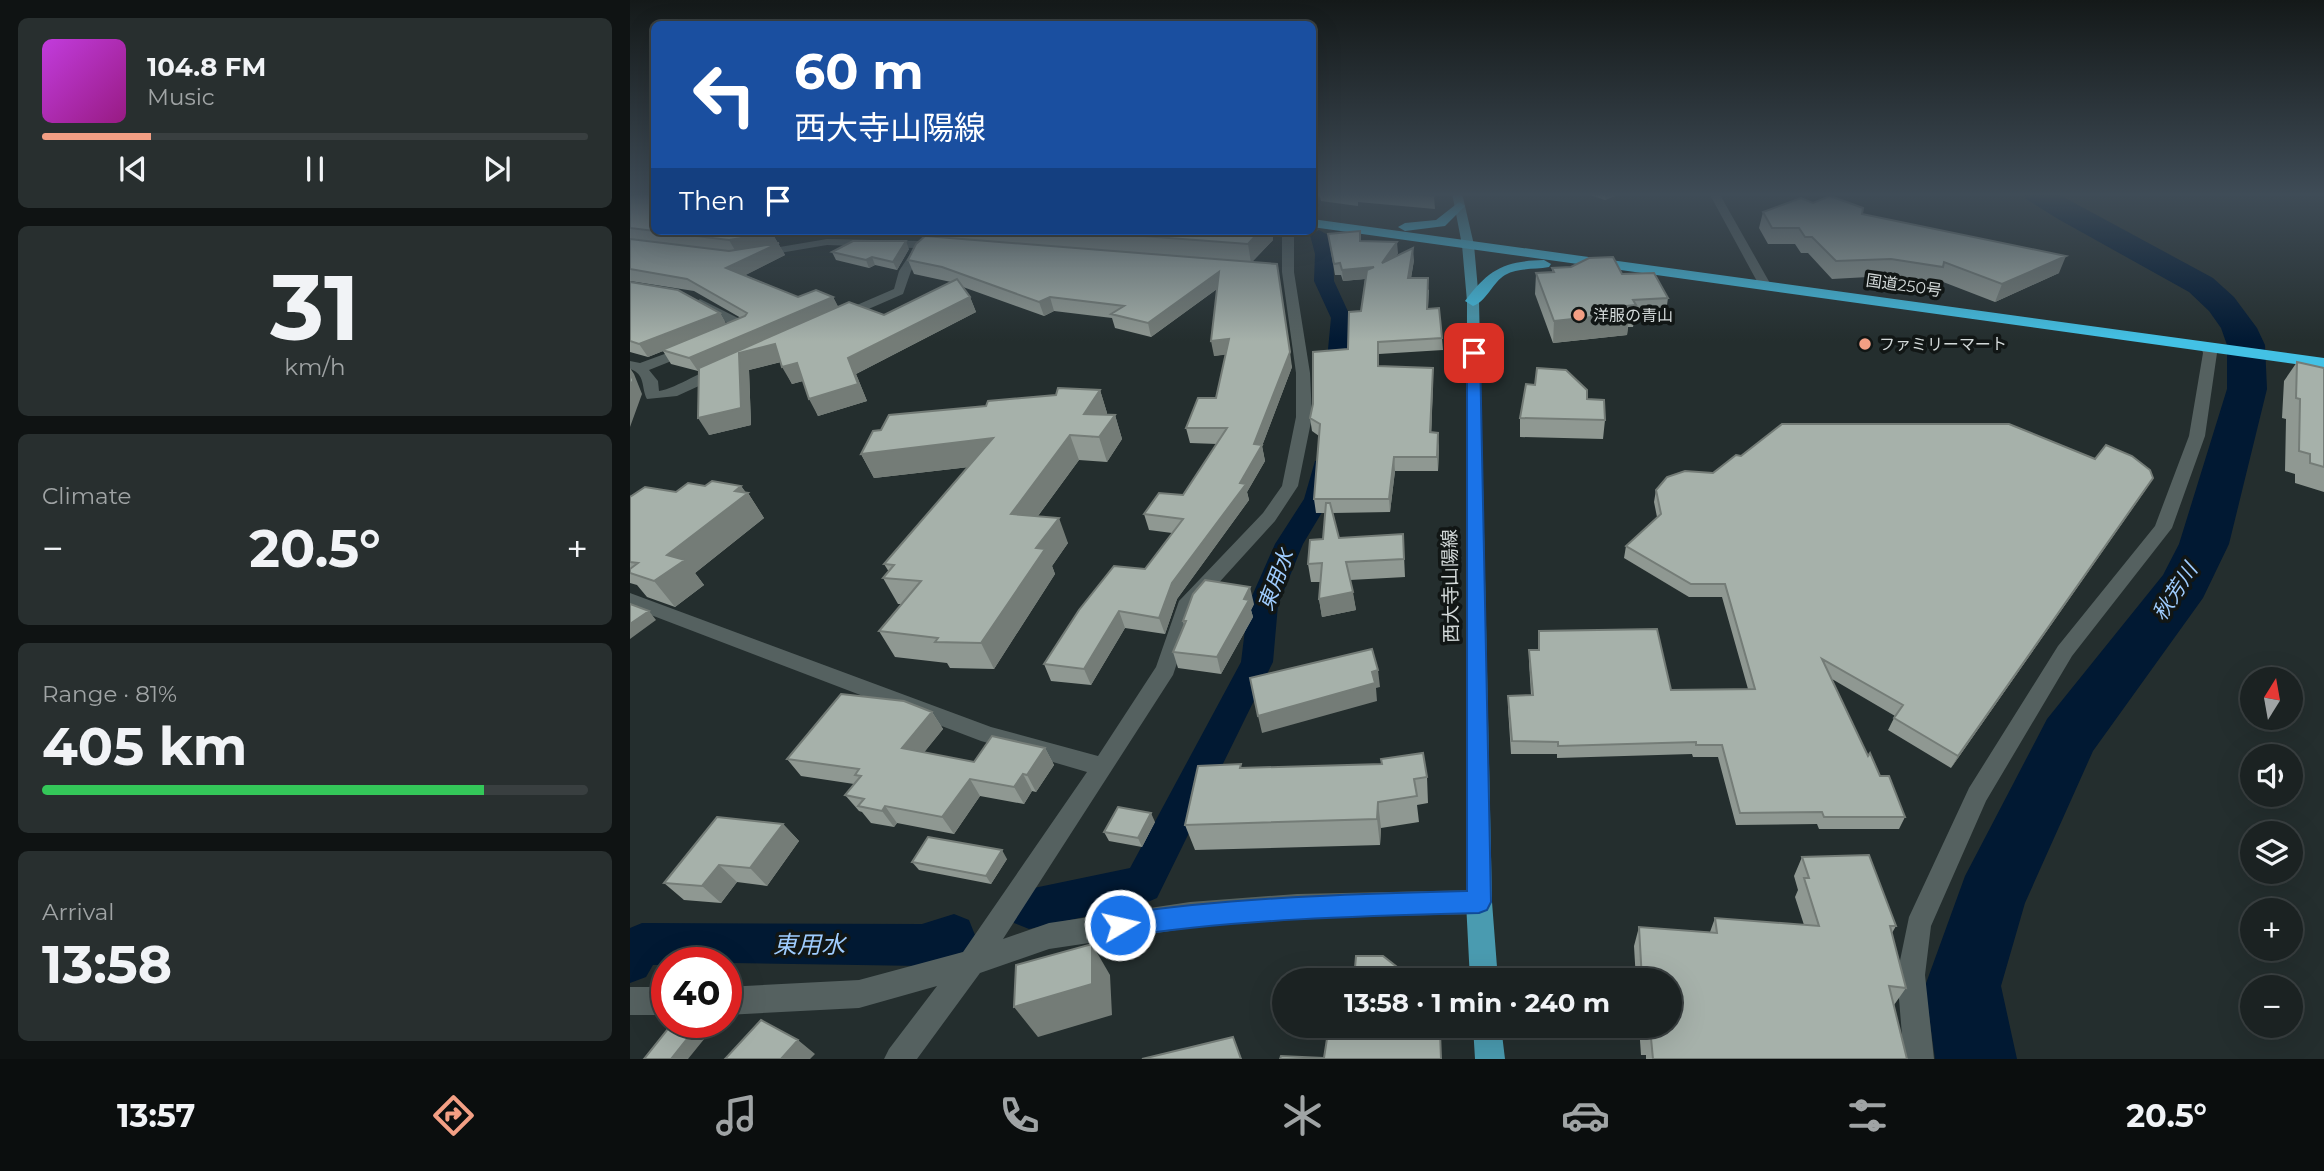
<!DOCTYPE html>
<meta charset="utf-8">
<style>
body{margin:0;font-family:Montserrat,"Noto Sans JP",sans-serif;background:#282f2f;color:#f1f3f6;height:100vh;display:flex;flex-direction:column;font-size:26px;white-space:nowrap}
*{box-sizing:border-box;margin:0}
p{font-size:23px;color:#a0a4a5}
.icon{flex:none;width:38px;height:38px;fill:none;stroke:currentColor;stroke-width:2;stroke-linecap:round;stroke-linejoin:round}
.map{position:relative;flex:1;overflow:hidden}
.side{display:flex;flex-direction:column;gap:18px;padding:18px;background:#0f1313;width:630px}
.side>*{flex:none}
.banner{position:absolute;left:21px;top:21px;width:665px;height:214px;border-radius:10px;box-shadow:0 7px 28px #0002,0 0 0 2px #393f40;background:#1a4fa0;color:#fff;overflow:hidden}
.needle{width:46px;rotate:11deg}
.buttons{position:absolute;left:1610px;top:667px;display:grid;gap:14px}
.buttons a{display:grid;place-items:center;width:63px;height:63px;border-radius:50%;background:#1b2222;box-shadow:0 7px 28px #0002,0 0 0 2px #393f40;font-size:35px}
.speed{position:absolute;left:21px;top:947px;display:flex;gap:14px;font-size:35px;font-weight:700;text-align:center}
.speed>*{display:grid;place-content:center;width:91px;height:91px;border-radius:50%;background:#1b2222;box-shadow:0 7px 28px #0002,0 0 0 2px #393f40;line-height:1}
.speed .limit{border:10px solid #d22;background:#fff;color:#111}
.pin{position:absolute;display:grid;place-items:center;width:60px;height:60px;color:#fff;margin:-30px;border-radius:14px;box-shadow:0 4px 10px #0006}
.me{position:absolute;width:77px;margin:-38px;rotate:81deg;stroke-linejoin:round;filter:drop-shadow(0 0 5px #0008)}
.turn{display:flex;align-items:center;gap:24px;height:147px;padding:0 28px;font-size:32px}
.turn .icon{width:91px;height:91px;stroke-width:2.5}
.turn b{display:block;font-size:49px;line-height:60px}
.then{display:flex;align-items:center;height:66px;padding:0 28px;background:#0003;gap:14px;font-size:26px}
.big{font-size:52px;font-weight:700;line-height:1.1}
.side .widget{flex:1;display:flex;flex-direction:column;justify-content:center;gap:10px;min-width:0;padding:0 24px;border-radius:10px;background:#282f2f}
.side .dial{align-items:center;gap:0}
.dial b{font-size:91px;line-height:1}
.song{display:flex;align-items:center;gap:21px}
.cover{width:84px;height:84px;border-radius:10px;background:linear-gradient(135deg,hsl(290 70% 55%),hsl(310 70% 35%))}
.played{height:7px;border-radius:4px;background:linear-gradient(90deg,#f39f84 20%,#393f40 20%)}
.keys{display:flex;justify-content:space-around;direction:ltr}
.heat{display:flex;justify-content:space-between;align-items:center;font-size:38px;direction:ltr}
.charge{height:10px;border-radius:5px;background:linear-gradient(90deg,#34c759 81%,#393f40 0)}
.trip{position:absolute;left:642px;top:968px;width:410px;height:70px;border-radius:35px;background:#1b2222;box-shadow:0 7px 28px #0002,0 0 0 2px #393f40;font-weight:700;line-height:70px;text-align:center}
.dock{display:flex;height:112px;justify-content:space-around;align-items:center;background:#0b0e0e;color:#a0a4a5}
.dock .icon{width:49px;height:49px}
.dock .on{color:#f39f84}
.dock b{font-size:32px;color:#f1f3f6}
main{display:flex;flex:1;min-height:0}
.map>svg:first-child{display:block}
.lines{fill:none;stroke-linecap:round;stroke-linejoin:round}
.canal{fill:#011933;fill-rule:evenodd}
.river{fill:#011933;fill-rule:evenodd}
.minor{fill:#556160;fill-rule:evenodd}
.major{fill:#4a9bb0;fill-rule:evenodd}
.highway{fill:#43c1e5;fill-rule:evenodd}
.wall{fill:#8f9892}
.shaded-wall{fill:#747c77}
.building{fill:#a6b1aa;stroke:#747c77;stroke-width:2}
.route{fill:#1a73e8;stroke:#114b97;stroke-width:2}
.poi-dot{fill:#f39f84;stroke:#111615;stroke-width:2.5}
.labels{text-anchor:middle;stroke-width:7;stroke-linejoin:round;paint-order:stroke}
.far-street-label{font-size:16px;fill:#d3d9d9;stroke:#111615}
.far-poi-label{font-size:16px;fill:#d3d9d9;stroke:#111615;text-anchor:start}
.street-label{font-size:19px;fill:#d3d9d9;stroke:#111615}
.water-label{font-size:21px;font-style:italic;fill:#9fccfe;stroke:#111615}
.near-water-label{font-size:24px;font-style:italic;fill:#9fccfe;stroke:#111615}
</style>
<main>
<section class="side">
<div class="widget">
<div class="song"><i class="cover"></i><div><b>104.8 FM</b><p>Music</p></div></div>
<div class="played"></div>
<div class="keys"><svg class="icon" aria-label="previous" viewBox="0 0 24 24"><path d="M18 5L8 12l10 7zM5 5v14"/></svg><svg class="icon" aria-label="pause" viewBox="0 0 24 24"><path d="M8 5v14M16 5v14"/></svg><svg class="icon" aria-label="next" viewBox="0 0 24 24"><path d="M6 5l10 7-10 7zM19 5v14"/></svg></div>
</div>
<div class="widget dial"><b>31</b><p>km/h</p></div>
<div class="widget"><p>Climate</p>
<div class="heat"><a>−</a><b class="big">20.5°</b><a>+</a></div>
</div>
<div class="widget"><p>Range · 81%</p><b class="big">405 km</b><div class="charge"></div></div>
<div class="widget"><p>Arrival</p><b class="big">13:58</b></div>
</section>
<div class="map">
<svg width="1694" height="1059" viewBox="0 0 1694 1059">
<rect width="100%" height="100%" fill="#242e2e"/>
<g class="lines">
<path class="canal" d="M682,193H695L688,208L682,209Z
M689,230L698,235L703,254L704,281L721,318L719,360L722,385L719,390H703L700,385L697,360L701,318L684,281L685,254L680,235Z
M694,459L703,461L707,467L700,499L673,544L648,605L643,662L527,898L513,904L399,929L384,923L378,909L384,895L399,889L500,868L611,662L618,605L645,544L674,499L685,461Z
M324,914L339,920L345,935L339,950L292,966L37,962V965H23L16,977L0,983V928L12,923L292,924Z"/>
<path class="river" d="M1392,193H1426L1583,278L1604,297L1627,328L1635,345L1637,389L1599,544L1573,598L1463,751L1395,903L1371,986L1387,1059H1305L1295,986L1335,876L1417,719L1533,575L1549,544L1597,389V345L1591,328L1579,311L1559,292L1428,219L1396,199Z"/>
<path class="minor" d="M1079,193H1089L1141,285L1139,288L1129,285Z
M312,231H326L309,242L313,243V247L294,250L281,271L273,294L211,321L205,317L206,314L264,289L269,271L284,248L197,245L132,256L126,253L132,250L197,239L293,241Z
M652,231H664V272L680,373L682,417L668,486L645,521L565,609L543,675L373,939L419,923L560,902L667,894L849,890L858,893L862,902L858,911L849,914L667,918L560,928L419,949L350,973L287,1059H254L259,1049L307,986L229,1008L96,1015V987L229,980L333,952L457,772L351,741L0,607V593L361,727L468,756L526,667L549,601L633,513L652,486L666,417V373L652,272Z
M70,299L120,324L122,327L113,333H103L101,330L105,327L66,306L64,303Z
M1578,343L1583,344L1587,353L1575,436L1542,528L1442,656L1356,801L1301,926L1295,975L1304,1059H1274L1267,975L1279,917L1339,788L1428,646L1525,526L1559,436L1573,353L1571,347Z
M59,345L64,346V352L19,370L28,381L29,391C49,388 77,365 95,368V374L47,396L17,399C11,388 16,374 0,369V361L10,363Z
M0,987H37V1015H0Z"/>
<path class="major" d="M822,193H832L844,245L849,301L862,902L868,980H840L836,902L837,301L832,245Z
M843,1026H871L875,1059H845Z"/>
<path class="highway" d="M829,202L835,206L815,226L775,231L768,227L775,223L806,220Z
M682,219L1694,358V368L682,227Z
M914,260L921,264L919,267C904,270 889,267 875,275C863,282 856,302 843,306L835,301C859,269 874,261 914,260Z"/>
</g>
<path class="wall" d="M689,193H803L804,196L805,209L728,202V206L691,201Z
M954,193H992L975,200Z
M0,196L24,231L142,233L155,255L115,275L168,297H203L208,307L254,315L321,282L284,274L278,260L294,237H245L242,231H307L297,237L318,238L315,231H643V240L622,262L662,367L632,446L635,461L617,492L619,500L547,599L535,634L495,628L461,685L421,681L414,664L515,569L542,533L519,530L514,514L553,495L587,444L560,443L556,428L586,398L596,354L584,356L587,289L521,337L485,328L482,318L424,311L414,316L333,287L340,297L346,312L226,374L237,401L188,416L173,381L162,384L151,362L119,370L121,425L79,435L69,371H68L41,364L33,351L18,357L0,352V282L90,313L96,324L111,318L64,291L0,281Z
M1183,203L1232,214L1429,273L1365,302L1308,280L1307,284L1256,276L1202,279L1178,253H1171L1165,244H1138L1129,228L1133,212Z
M698,234L730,241L768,253L765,257L784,260L781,278L799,290L798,308L812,338L813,350L749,354V366L803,381L801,432L809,446L808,471H765L760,512L703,513L709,538L773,534L775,577L720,580L726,610L692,617L689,599L690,582H681L678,564L693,539L695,513H686L684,499L689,436L682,431L680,418L718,349L731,311L735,279L713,281L711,275H705Z
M279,249L267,270L245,265L239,268L206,260L202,252Z
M922,268L992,274L1038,298L1035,319L1004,321L1003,327H998L997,335L923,343L905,294L906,273L922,272Z
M1667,362L1694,368V492L1665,483V474L1655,471L1656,419L1652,418L1654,381Z
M470,390L477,413L476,415H485L492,439L477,462L449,460L408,516L438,543L422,566L425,574L364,669L320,668L317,663L265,657L249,631L272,604H268L253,578L259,572L254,564L339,467L244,478L231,454L251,430L356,406L426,395Z
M957,399L975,420L973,439L890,437V418Z
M1111,456L1465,459L1523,478L1516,489L1321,768L1258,730L1265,716L1202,679L1238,756L1275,817L1269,829H1189L1187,824L1106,825L1088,757H1063L1062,754L927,758V754H881L878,708V696L901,695L899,662V650H908L909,631L1041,690L1118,689L1092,597H1059L994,558L996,546L1027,517L1024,502L1026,490L1083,473Z
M75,486H111L116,493H118L134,518L65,573L74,585L45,607L17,597L7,585L0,583V497L46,492Z
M624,604L621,610L623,617L591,674L548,668L543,652L554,625L553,621Z
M302,712L313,729L294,752L344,762L415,748L424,765L406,792L402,791L394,804L350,796L324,834L267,823L264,827L241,823L232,812L229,811L215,795L224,784L171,776L157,759Z
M612,768L797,777L798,803L787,805L789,822L751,828L750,845L565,850L555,825Z
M525,822L512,847L479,841L474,832Z
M153,824L169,841L137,886L107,882L91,903L54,900L34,883Z
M1172,857L1266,926L1262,933L1276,988L1264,1005L1277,1059H1016V1055H1011L1009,1026H1040V980H1006L1004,946L1009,927L1080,932L1085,918L1174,925L1165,897L1168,890L1164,876Z
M377,859L361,884L289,870L282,862Z"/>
<path class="shaded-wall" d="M975,193H992L975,200Z
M293,231H307L295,237Z
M630,231H643V240L621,263L618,244Z
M142,233L155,255L104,281L96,268L106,252L99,240Z
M276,241L279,249L267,270L263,262Z
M767,242L768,253L753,275L752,263Z
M783,248L784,260L779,290L778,278Z
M1436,256L1429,273L1365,302L1372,284Z
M242,257L245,265L239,268L236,260Z
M744,267L745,278L713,281L712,270Z
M589,272L591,286L521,337L518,323Z
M203,297L210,310L145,344L154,361L119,370L121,425L79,435L68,418L109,354L68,371L59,358Z
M340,297L346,312L226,374L237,401L188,416L179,399L218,358Z
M420,297L424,311L414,316L409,302Z
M90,313L98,327L32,350L33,351L18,357L9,344Z
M999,313L997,335L923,343L924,321Z
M599,339L602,354L584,356L581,341Z
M660,352L662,367L632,446L635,461L617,492L619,500L547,599L535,634L529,618L542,583L610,483L624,444Z
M167,363L176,380L162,384L152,367Z
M0,368L4,374L12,394L0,427Z
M803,368V381L801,446L800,432Z
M470,390L477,413L462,438L454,414Z
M485,415L492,439L477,462L469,437Z
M808,433L809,446L808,471L807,457Z
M440,435L449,460L391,539L381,514Z
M363,438L374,463L244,478L231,454Z
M764,457L765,471L760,512L759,499Z
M1523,478L1516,489L1321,768L1328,756Z
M111,486L117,494L118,493L134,518L65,573L74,585L45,607L24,581L37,555Z
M429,518L438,543L422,566L425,574L364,669L351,643L406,548Z
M620,587L624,604L621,610L623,617L591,674L587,657Z
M723,592L726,610L692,617L689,599Z
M19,611L26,620L0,639V624Z
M489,611L495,628L461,685L454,669Z
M748,670L750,687L746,688L747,701L632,733L628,716Z
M302,712L313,729L284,765L272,748Z
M415,748L424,765L406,792L397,775Z
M393,774L402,791L394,804L384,787Z
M340,779L350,796L324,834L312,817Z
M748,802L751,828L750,845L747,819Z
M255,806L267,823L264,827L252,811Z
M521,813L525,822L512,847L508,838Z
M153,824L169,841L137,886L120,868Z
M372,850L377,859L361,884L356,876Z
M89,865L107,882L91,903L72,886Z
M462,944L480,975L482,1015L408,1037L384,1007Z
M64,1030L75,1038L58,1059H41Z
M168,1040L185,1054L180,1059H151Z"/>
<path class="building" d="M7,193H24V231H133L142,233L99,240L0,228V196Z
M764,193H803L804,196Z
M1200,196L1233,208L1232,214L1436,256L1372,284L1314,262L1313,267L1261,259L1206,261L1182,237H1175L1169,228H1142L1133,212L1171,198L1183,203Z
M447,231H630L618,244Z
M730,231V241L767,242L752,263L783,248L778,278H798L797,309L809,308L812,338L748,342V366L803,368L800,432L808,433L807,457H764L759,499H684L690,424L680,418L683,404V352L718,349L719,312L731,311L737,270L744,267L712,270L710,263L704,264L698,234Z
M295,236L647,264L660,352L624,444L632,445L610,483L616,484L542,583L529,618L489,611L454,669L414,664L449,610L484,566L515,569L553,519L514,514L529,493L553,495L597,428H556L568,398H586L599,339L581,341L589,272L518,323L481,314L494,306L420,297L409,302L312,267L278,260L286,244Z
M0,239L99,251L149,243L96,268L168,297L186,290L203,297L59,358L32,350L115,316L117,313L57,279L0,269Z
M223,241H276L263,262L242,257L236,260L202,252Z
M983,257L992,274L1024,273L1038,298L1003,300L1006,305L995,306L999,313L924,321L906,273L924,272L922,268L941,267L959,258Z
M327,279L340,297L218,358L228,384L179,399L167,363L152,367L145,344L109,353L111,408L68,418L69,368L219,302L254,315Z
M0,282L48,290L90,313L9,344L0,341Z
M1667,362L1694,368V467L1680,463V454L1669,451L1670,399L1666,398Z
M907,368L936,370L957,390V399L974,400L975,420L890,418L896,384L905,385Z
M0,373L3,380L0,387Z
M428,388L470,390L454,414L485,415L469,437L440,435L381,514L429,518L406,548L415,549L351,643L305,642L308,638L249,631L291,581L253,578L264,565L254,564L363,438L231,454L243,431L251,430L259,415L356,406L358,401L426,395Z
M1152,424H1379L1465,459L1476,445L1502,456L1520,470L1523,478L1328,756L1264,718L1273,705L1192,659L1238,756L1240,753L1250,776H1259L1275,817H1194L1192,812L1110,813L1092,745H1066V742L928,746V742L882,741L878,696L903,695L899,650H909V631L1027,629L1041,690L1125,689L1095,584H1061L996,546L1031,514L1026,490L1037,477L1055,471L1083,473L1106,455L1111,456Z
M82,481L111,486L105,491L118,493L37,555L55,560L24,581L0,573V569L8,563L0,562V497L15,487L46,492L58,483L75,486Z
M696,503H700L709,538L773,534L774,559L716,562L723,592L689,599L692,563L678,564L680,540L693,539Z
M575,580L620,587L614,599L619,600L587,657L543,652L556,621H553L563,594Z
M0,604L19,611L0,624Z
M742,649L748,670L742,672L745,683L628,716L620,678Z
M211,694L274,701L302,712L272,748L344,762L362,736L415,748L397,775L393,774L384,787L340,779L312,817L255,806L252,811L228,806L234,799L215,795L231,776L225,775L229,769L157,759Z
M793,753L797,777L784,779L787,796L748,802L747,819L555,825L568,766L611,764L610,768L752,764L751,759Z
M488,807L521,813L508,838L474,832Z
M87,817L153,824L120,868L89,865L72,886L34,883Z
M298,837L372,850L356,876L282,862Z
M1239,855L1266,926H1260L1276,988L1259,986L1277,1059H1023L1021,1038H1016L1015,1026H1040V980H1012L1009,927L1087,933L1085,918L1189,926L1174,878H1179L1172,857Z
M462,944V984L384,1007L386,965Z
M726,956H753L776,974L775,980H706L708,967L725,968Z
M131,1020L168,1040L151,1059H95Z
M42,1024L64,1030L41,1059H14Z
M699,1026H807L810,1032L811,1059H650L651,1056L694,1058Z
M603,1037L611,1059H512Z"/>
<linearGradient id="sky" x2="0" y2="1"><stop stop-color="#141919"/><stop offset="0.57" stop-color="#3f4c57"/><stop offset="1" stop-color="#3f4c57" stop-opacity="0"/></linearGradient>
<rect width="1694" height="341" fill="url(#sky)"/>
<path class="route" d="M844,349L850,353L861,902L857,910L849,913C728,916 609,919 490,937L481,934L478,925L481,917L490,914C605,897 721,894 837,891V353Z"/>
<g class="poi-dot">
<circle cx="949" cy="315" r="7"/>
<circle cx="1235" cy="344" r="7"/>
</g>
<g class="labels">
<g class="far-street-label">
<text transform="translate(1274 285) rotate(8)" y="6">国道250号</text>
</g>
<g class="far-poi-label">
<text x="963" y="321">洋服の青山</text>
<text x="1249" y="350">ファミリーマート</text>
</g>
<g class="street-label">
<text transform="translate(820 586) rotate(-91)" y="7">西大寺山陽線</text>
</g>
<g class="water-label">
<text transform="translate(646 580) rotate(-69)" y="7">東用水</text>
<text transform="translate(1545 592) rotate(-57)" y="7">秋芳川</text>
</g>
<g class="near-water-label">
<text x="179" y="953">東用水</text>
</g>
</g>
</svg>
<div class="buttons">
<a><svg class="needle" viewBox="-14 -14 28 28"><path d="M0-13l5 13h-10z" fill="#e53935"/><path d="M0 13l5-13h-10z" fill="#a0a4a5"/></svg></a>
<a><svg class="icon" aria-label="sound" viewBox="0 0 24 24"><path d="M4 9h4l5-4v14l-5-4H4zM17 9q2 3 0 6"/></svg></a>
<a><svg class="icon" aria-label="layers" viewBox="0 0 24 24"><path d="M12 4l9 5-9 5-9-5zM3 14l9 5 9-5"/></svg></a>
<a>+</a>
<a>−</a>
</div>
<div class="speed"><div class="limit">40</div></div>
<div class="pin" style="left:844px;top:353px;background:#d93025"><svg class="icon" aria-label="arrive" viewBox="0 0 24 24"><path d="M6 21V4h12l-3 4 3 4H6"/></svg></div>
<svg class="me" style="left:490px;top:925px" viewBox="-20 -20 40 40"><circle r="17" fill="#1a73e8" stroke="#fff" stroke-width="3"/><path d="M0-11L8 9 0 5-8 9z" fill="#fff"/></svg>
<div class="trip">13:58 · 1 min · 240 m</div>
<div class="banner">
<div class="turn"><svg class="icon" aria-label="left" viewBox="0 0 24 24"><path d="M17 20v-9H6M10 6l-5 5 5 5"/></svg><div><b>60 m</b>西大寺山陽線</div></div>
<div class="then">Then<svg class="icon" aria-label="arrive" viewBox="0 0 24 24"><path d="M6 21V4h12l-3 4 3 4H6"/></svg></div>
</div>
</div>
</main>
<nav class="dock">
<b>13:57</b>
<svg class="icon on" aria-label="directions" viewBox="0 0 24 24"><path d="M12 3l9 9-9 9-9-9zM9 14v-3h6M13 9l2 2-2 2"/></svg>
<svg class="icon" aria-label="music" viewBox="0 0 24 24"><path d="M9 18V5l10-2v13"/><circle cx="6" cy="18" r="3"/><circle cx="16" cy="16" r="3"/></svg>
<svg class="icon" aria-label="phone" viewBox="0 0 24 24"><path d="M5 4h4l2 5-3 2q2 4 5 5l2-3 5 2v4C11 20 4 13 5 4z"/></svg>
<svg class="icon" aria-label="climate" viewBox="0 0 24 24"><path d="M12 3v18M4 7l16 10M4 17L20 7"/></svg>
<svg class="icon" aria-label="car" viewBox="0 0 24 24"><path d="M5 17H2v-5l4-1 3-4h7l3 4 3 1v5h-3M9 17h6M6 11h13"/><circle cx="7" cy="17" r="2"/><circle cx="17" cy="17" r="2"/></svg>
<svg class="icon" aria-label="filters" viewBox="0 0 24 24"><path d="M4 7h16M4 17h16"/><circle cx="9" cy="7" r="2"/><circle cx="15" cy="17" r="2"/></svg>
<b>20.5°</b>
</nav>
